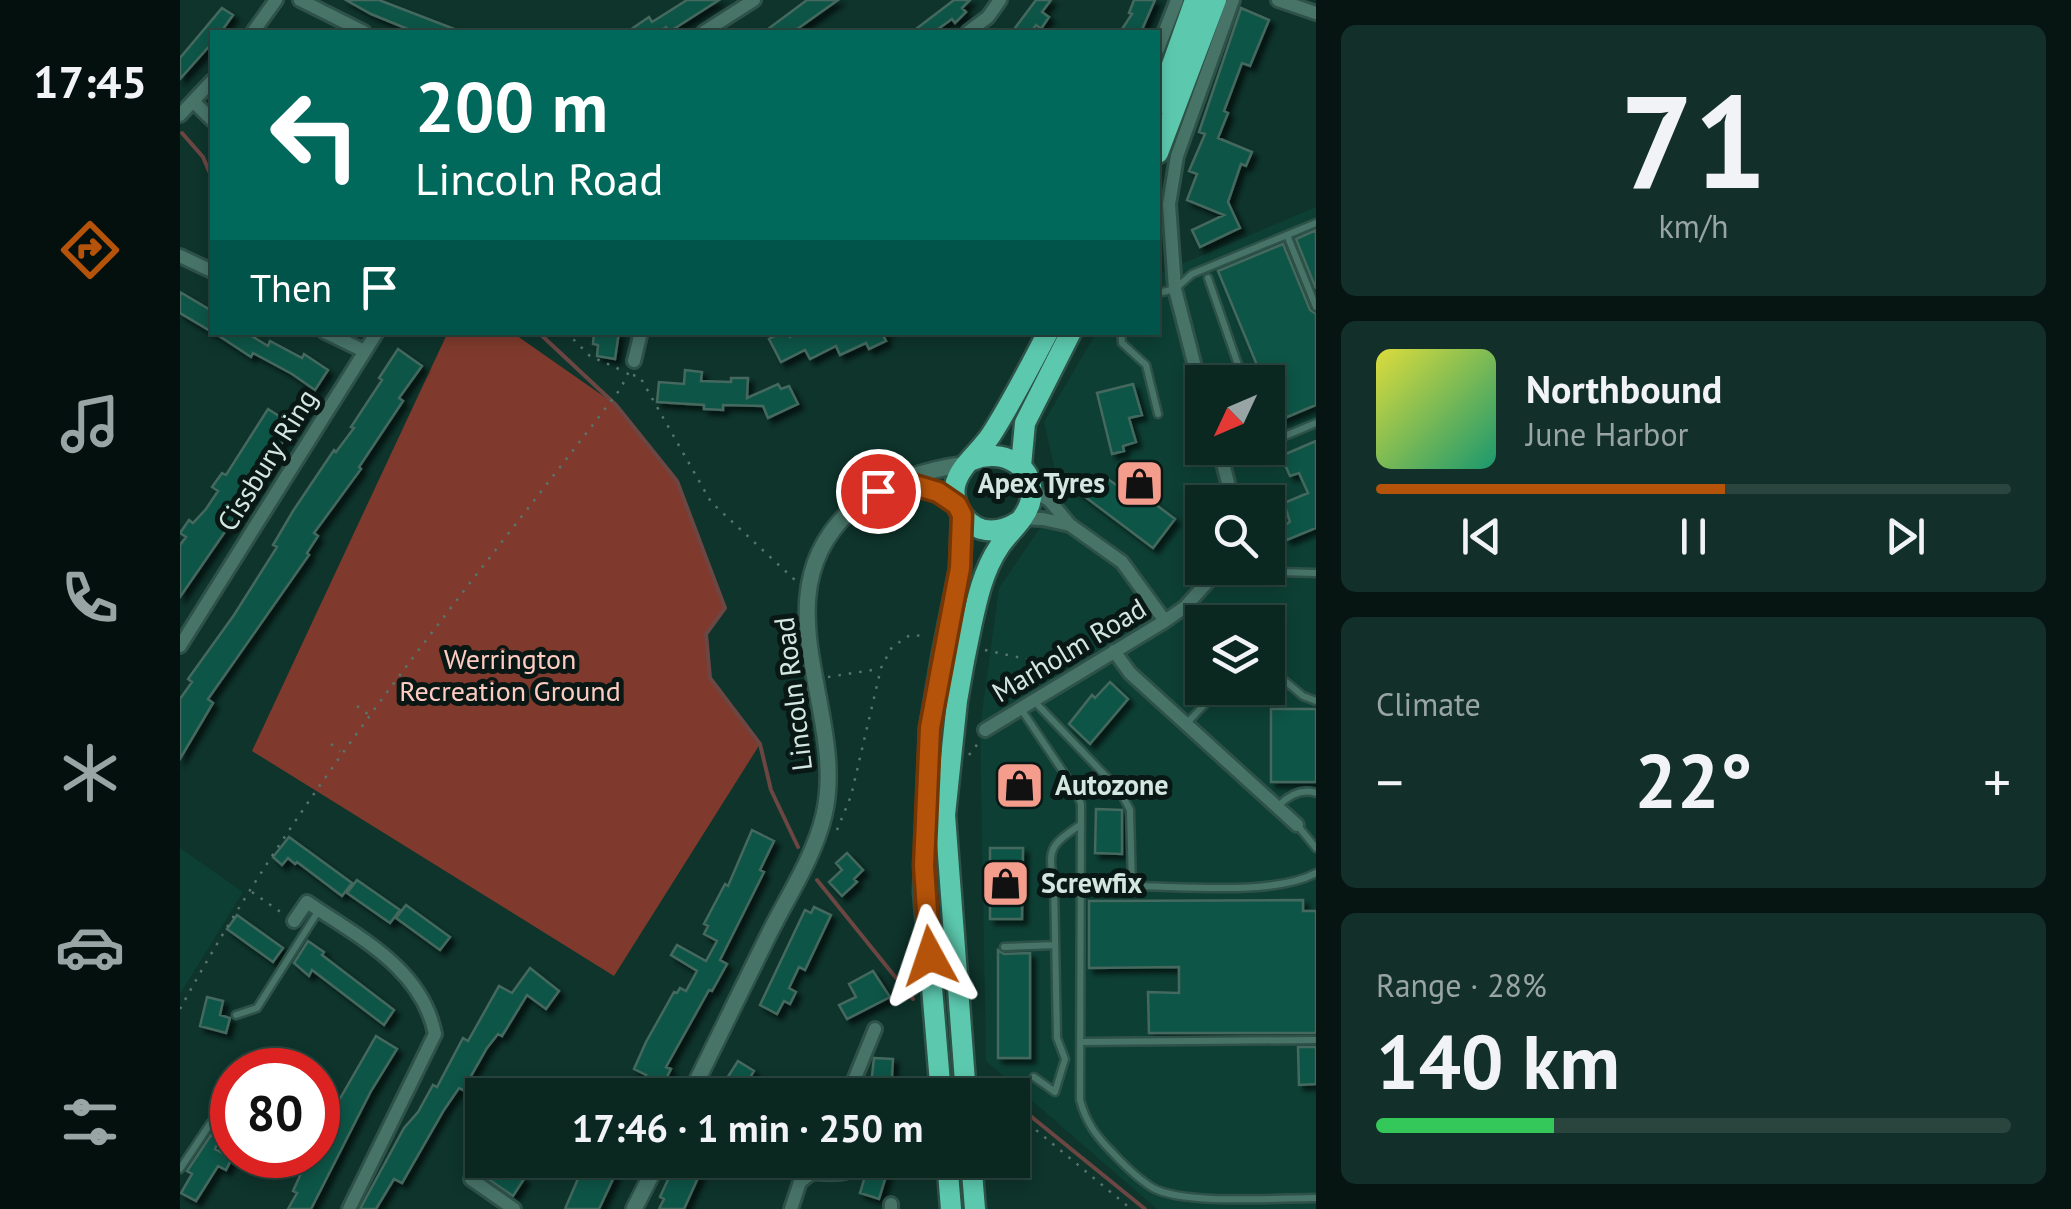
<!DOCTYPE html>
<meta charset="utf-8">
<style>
body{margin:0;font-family:"PT Sans",sans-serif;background:#132f29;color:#f1f3f6;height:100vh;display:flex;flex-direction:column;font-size:38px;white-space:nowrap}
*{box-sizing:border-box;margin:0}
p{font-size:32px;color:#99a5a5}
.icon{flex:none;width:55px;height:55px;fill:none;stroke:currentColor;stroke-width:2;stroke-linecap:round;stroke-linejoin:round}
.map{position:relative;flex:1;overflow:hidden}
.side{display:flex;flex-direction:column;gap:25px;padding:25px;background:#061512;width:755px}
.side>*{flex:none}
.top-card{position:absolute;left:30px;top:30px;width:950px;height:305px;border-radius:0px;box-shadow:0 5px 15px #0003,0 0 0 2px #2a443e;background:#00695c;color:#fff;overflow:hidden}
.needle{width:65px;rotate:226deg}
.buttons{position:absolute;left:1005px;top:365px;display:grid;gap:20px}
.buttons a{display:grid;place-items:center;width:100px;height:100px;border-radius:0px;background:#0a2720;box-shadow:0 5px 15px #0003,0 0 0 2px #2a443e;font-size:50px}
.speed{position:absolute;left:30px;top:1048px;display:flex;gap:20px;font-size:50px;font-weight:700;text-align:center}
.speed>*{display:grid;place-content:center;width:130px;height:130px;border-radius:50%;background:#0a2720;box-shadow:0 5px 15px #0003,0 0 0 2px #2a443e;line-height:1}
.speed .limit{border:15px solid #d22;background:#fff;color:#111}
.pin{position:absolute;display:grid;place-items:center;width:85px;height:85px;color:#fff;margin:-42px;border:5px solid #fff;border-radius:50%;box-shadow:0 2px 10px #0007}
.me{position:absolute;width:110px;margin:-55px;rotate:355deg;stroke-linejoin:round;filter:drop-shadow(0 0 8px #0008)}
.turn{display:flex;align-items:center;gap:35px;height:210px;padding:0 40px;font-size:45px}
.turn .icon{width:130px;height:130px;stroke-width:2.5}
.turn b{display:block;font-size:70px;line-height:85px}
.then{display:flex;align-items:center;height:95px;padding:0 40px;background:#0003;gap:20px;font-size:38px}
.big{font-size:75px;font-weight:800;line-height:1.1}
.side .widget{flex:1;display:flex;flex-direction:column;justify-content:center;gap:15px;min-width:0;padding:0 35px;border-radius:15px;background:#132f29}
.side .dial{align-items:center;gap:0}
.dial b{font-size:130px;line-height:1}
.song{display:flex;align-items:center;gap:30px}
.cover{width:120px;height:120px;border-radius:15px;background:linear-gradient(135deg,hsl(60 70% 55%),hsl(160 70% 35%))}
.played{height:10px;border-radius:5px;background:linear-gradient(90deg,#b45309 55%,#2a443e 55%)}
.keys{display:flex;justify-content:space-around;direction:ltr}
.heat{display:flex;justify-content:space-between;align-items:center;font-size:55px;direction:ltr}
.charge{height:15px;border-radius:8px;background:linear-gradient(90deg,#34c759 28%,#2a443e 0)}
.trip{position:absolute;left:285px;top:1078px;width:565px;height:100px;border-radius:0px;background:#0a2720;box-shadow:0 5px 15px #0003,0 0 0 2px #2a443e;font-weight:800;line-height:100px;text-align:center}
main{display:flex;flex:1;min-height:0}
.menu{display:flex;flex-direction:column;width:180px;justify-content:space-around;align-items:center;background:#04100d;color:#99a5a5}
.menu .icon{width:70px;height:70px}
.menu .selected{color:#b45309}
.menu b{font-size:45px;color:#f1f3f6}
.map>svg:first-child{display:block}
.built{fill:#0d3f34;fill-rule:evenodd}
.green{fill:#7f3a2d}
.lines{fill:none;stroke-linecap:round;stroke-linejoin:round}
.stream{stroke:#6b4643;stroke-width:4}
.building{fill:#105546;stroke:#44685e;stroke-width:2.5;filter:url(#shadow)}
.service-casing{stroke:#2e5148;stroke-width:11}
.minor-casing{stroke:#2e5148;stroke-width:18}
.tertiary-casing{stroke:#2e5148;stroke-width:20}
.trunk-casing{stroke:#2e5148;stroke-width:25}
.path{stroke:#56756d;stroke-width:2.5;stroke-dasharray:2.5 8;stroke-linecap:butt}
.service{stroke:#487468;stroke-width:6}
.minor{stroke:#487468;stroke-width:12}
.tertiary{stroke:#487468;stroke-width:15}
.trunk{stroke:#5cc9ae;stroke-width:20}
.trunk-bridge-casing{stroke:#2e5148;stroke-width:25;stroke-linecap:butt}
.trunk-bridge{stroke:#5cc9ae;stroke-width:20}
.route-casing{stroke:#753606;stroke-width:25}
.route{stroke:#b45309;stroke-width:18}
.labels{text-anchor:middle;stroke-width:10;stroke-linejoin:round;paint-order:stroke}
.street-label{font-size:28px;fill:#d3e7e0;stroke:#091814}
.poi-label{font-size:28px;font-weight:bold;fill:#d3e7e0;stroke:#091814;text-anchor:start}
.park-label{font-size:28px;fill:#feccc2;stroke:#091814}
</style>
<main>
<nav class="menu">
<b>17:45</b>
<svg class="icon selected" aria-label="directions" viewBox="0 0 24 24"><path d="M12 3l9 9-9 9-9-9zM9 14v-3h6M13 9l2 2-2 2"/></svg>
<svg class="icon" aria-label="music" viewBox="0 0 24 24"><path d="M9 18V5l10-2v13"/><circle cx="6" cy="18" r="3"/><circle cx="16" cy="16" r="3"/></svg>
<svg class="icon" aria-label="phone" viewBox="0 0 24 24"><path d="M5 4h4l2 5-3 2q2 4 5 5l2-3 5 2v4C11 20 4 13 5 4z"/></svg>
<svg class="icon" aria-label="climate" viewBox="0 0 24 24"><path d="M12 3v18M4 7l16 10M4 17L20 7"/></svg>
<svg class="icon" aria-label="car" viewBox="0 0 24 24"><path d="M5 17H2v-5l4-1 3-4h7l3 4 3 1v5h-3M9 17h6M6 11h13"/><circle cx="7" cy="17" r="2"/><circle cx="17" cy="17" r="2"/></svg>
<svg class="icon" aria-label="filters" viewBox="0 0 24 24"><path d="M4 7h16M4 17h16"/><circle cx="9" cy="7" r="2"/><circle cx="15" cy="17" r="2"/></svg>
</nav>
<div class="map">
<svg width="1136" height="1209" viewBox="0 0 1136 1209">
<defs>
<filter id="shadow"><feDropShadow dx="5" dy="5" stdDeviation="2.5" flood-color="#0009"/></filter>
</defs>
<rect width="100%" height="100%" fill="#0e342b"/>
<path class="built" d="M1136,207V1209H977L806,1061L800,727L819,588L881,497L864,422L916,333L978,332V274ZM1022,382H1088V448H1022ZM1022,502H1088V568H1022ZM1022,622H1088V688H1022Z
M0,848L63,892L0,994Z"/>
<path class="green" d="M268,332L333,333L436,405L497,481L545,608L526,635L530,678L580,744L434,976L72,751Z"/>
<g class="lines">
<path class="stream" d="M2,133L23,157L32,178
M358,332L436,405L497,481L545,608L526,634L530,678L580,744L591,790L618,847
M637,880L733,999
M806,1079L825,1095
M832,1101L965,1209"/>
</g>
<path class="building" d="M166,0H199L282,32H235L191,14Z
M507,0H539L489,32L486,27L479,32H447L469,17L472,22Z
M627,0H658L613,32H584Z
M774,0H790L782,8L786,12L775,23L772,19L754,32H732Z
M856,0H871L862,12L869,17L861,29L856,25L851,32H832Z
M954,0H975L961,32H940L952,14L949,13Z
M42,8L53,15L41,32H32V43L0,79V58Z
M1061,8L1089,20L1070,66L1062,63L1044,111L1048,113L1038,138L1072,152L1066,166L1061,164L1048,202L1060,228L1020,247L1012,230L1044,215L1007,200L1017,174L1009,171L1025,134L1019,132Z
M1136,230V289L1116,239Z
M1103,244L1130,310L1136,314V405L1100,420L1088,391V382H1084L1038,271Z
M0,292L32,311V332L0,313Z
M33,332H65L88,346L90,341L122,358L124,354L148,370L135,390L112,374L73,353L71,357Z
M414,332H439L435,359L417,356L418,345L413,344Z
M602,332H608L610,337L618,332H708L703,335L706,341L689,349L686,343L660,355L656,346L630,359L625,350L601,362L589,339Z
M218,349L242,366L219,398L223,401L179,467L181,469L134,533L138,536L127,553L129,555L28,699L33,703L0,759V699L12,682L8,679L54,615L97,547L93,545L113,511L154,450L156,452L174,428L171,427L202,380L199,378Z
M505,370L522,372L521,381L551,382V378H568L567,398L598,384L601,389L609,386L618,404L588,418L583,406L543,405V410L524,409V405L477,402L479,382L504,384Z
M953,384L962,415L949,418L956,442L943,446L944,451L932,454L917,393Z
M88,409L113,425L71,494L0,597V545L6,537L0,533L9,520L13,523L26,509L38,491L32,487L42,473L46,475Z
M1136,441V528L1107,540L1101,527L1110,522L1104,503L1128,493L1119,473L1110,476L1101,456Z
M900,476L917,489L925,477L942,489L938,476L995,519L973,548L892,487Z
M930,682L948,699L910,744L889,724L912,695L915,698Z
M1091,709H1136V782H1091Z
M916,809L942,810V854L915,853Z
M572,830L594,841L580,870L584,872L540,960L547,964L532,991L529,990L486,1067L491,1069L478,1095H454L466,1075L454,1069L466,1042L494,992L497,993L500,988L506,991L517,971L491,955L497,945L526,961L537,941L524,934L528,926L524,924L545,884L548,886Z
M109,837L172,883L162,896L117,862L115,864L108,858L102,865L93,857Z
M810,848H843L842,919H810Z
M667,853L683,870L674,879L677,882L662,896L649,882L662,870L656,863Z
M177,880L220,910L210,923L167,893Z
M1123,900V911H1136V1033H969L968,992L999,993V967L909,968V901Z
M226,905L270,937L260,950L216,918Z
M634,907L651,915L625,970L619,967L609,988L616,992L610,1004L604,1001L597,1014L580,1005L625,910L631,913Z
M57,915L103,948L93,962L47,929Z
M128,941L144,952L142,955L214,1010L204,1025L132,970L129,976L114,963Z
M818,950L824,954L850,953V1058H818Z
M350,968L379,991L366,1009L347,995L322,1036L318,1034L307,1048L283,1090L279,1088L264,1110L222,1183L214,1179L196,1209H180L224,1128L238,1112L253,1085L257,1087L283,1038L288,1041L319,986L332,993Z
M693,971L710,997L667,1019L659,1005L676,997L669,984Z
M27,997L43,1001L40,1015L50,1018L46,1033L20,1026Z
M196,1036L217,1049L191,1091L131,1209H108L117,1193L113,1191L123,1169L131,1155H138V1141L146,1123Z
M1118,1047H1136V1084L1119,1085Z
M694,1058L713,1059L711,1094L690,1093Z
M558,1061L574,1071L560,1095L542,1086Z
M31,1135L40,1139L35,1149L52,1158L46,1170L38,1166L16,1201L1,1193L12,1174L7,1171Z
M310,1160H316L344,1179L333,1196L301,1174Z
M406,1160H442L419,1209H385Z
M497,1160H526L504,1209H479L484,1199L480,1197Z
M690,1160H711L699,1199L680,1193Z"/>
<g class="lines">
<defs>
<path id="service" d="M1107,235L1136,307
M1028,278L1064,382
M978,293L995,289L1012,274L1136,223
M941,332L942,343L966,365L978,414
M1019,380L1058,368
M1088,443L1136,423
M1045,461L1077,448
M1057,568L1068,571L1136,573
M1088,667L1123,696L1136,701
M854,701L940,791L950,810L952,886L918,887
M841,709L896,791L901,804L900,1100C906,1122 916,1136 932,1152C944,1165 958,1179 973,1188C1004,1205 1098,1198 1136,1198
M1007,723L1040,688
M1098,806C1108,796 1121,788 1136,793
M1118,826L1136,848
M952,886C1002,886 1094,896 1136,873
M824,947L875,945
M56,1015L77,1008L139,910
M901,1042L1136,1040
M854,1077L875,1092L885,1059L877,1038L874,883C867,848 871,845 900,825
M0,1169L30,1124L52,1099
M632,1176C653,1176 673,1182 683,1160"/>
<path id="minor" d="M120,0L184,32
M1098,0L1136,13
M73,32L96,0
M524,32L574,0
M788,32L808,17L820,0
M978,49L997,0
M14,102L32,120
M0,115L32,81
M0,256L32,271
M145,332L184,351
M454,361L461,332
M1022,394L995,289L989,204L997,156L1053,0
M1039,448L1053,502
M851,490L869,500L890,525L942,562L985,621
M841,518L863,519L890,525
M0,646L197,332
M934,651L950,673L1117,825
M805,730L985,621L1005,607L1040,568
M114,921L127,902C178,937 242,968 255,1034L169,1209
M668,1095L695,1029
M291,1179L334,1209
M611,1209L620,1182L640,1166L642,1160
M711,1209V1204"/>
<path id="tertiary" d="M725,482L758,491L777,505
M510,1095C537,1041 563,986 590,932C609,894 634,857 644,815C668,713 577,598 670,511C700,483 748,469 787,464
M454,1209L479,1160"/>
<path id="trunk" d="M978,104L1015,0
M978,153L1036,0
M841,466L845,423L891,332
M838,522C827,529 815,533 801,529C784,523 772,504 775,486C779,466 800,452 811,435C832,402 850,367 868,332
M769,623L780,569L782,515
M791,627C797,599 803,571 819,547C828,533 845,520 850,503C860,466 821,447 792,460
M784,661L777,701L765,815L786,1095
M761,1095L744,892L750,728L762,658
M767,1160L771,1209
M791,1160L795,1209"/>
</defs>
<use href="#service" class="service-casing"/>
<use href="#minor" class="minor-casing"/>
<use href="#tertiary" class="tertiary-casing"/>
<use href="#trunk" class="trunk-casing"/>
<path class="path" d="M386,332L410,356L441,370
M453,375L460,377L531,502L616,581
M1012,616L1022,632
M805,650L882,667
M648,677L699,669
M1072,688L1083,698
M177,706L188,714
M151,744L160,751
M789,755L799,742
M657,830L671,796L701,668L712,647L730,635L745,636
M72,892L102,913
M0,1009C122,785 287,590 441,388L449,371
M803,1085L815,1095
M832,1110L951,1209"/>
<use href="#service" class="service"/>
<use href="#minor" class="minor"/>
<use href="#tertiary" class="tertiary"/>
<use href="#trunk" class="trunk"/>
<defs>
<path id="trunk-bridge" d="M762,658L769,623
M784,661L791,627"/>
</defs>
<use href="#trunk-bridge" class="trunk-bridge-casing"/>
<use href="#trunk-bridge" class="trunk-bridge"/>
</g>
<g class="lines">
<defs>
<path id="route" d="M698,491L724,482L758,492L777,505L782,515L780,568L750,728L744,866L750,956"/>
</defs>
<use href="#route" class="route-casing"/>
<use href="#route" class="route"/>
</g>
<defs>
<symbol id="shop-square" viewBox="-11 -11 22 22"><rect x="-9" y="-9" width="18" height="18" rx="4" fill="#f49d8c" stroke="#091814"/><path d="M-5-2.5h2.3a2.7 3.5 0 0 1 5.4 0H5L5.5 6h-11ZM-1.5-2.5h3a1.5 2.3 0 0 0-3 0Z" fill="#111"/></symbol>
</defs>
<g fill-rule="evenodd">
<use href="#shop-square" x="932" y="456" width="55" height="55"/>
<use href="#shop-square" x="812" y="758" width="55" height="55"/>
<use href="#shop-square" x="798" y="856" width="55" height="55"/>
</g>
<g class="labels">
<g class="street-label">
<text transform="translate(87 460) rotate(-58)" y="10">Cissbury Ring</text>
<text transform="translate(889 650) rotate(-31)" y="10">Marholm Road</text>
<text transform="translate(613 694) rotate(-97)" y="10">Lincoln Road</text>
</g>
<g class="poi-label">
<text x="925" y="493" text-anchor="end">Apex Tyres</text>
<text x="875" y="795">Autozone</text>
<text x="861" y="893">Screwfix</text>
</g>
<g class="park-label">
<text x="330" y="669">Werrington<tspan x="330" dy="32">Recreation Ground</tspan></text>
</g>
</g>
</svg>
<div class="buttons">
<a><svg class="needle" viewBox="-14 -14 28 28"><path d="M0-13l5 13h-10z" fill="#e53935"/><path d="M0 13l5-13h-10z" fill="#99a5a5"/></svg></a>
<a><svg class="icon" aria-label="search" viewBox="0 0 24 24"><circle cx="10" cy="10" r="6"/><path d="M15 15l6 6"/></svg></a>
<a><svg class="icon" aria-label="layers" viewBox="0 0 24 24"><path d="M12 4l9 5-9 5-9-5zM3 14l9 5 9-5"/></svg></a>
</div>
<div class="speed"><div class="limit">80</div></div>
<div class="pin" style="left:698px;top:491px;background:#d93025"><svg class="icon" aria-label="arrive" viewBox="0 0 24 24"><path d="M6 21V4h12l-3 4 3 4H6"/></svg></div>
<svg class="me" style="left:750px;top:956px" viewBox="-20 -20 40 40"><path d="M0-17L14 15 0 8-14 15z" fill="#b45309" stroke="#fff" stroke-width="4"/></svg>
<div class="trip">17:46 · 1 min · 250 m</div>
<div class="top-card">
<div class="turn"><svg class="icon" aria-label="left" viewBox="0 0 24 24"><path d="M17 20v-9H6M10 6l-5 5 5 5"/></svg><div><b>200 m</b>Lincoln Road</div></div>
<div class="then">Then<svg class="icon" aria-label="arrive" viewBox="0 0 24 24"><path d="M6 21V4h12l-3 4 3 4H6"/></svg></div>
</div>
</div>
<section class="side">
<div class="widget dial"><b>71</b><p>km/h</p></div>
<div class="widget">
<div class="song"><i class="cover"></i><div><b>Northbound</b><p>June Harbor</p></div></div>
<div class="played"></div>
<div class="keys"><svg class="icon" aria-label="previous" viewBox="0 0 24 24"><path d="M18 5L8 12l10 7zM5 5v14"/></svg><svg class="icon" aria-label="pause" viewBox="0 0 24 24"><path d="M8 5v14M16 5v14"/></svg><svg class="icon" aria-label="next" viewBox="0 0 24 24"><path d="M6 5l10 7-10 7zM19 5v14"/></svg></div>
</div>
<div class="widget"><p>Climate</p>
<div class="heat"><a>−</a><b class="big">22°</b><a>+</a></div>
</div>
<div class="widget"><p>Range · 28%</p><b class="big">140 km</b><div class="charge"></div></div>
</section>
</main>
